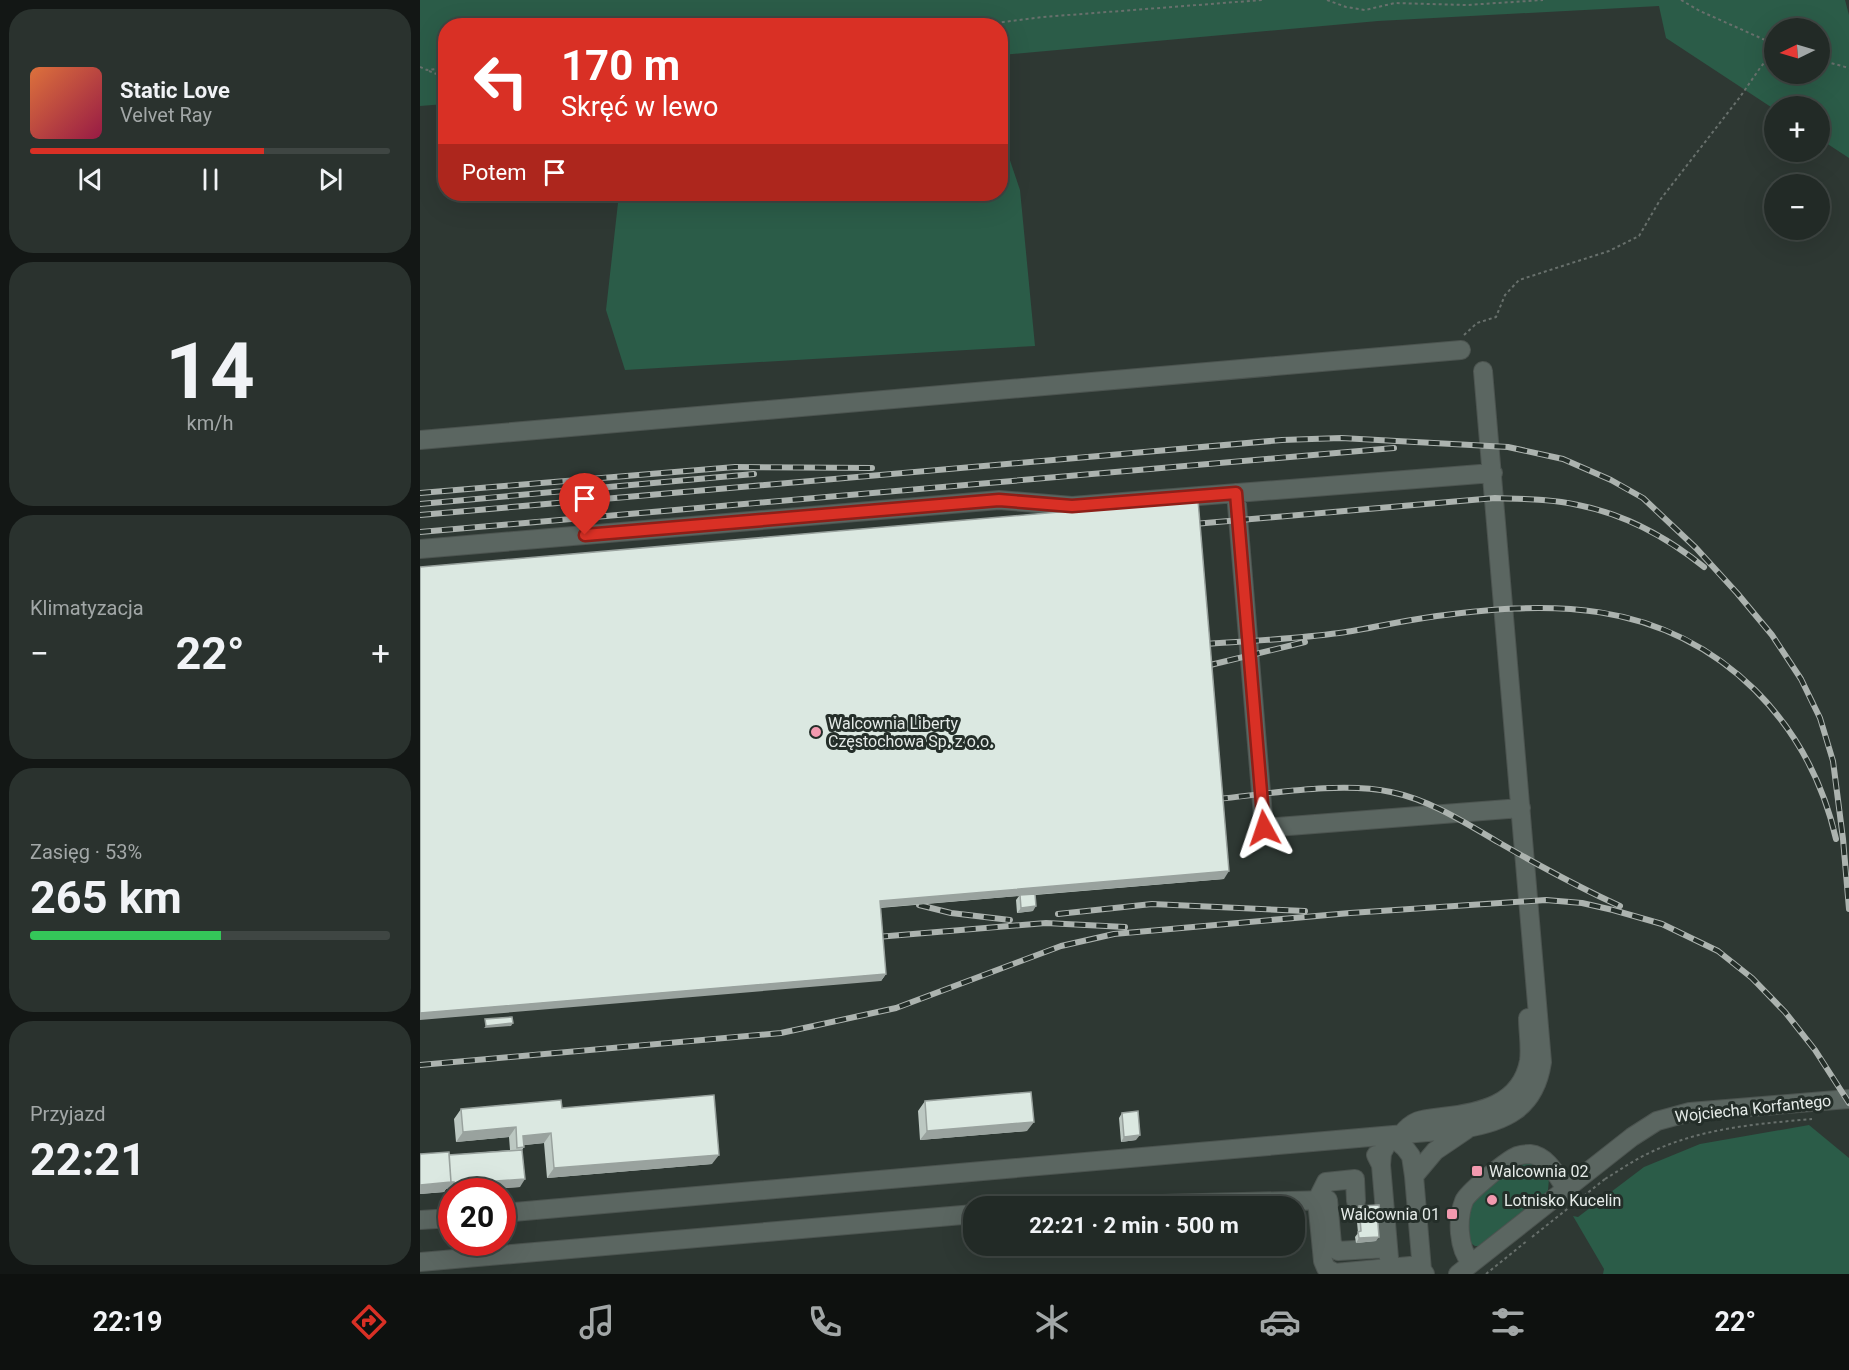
<!DOCTYPE html>
<html lang="pl">
<meta charset="utf-8">
<style>
body{margin:0;font-family:Roboto,sans-serif;background:#2a322e;color:#f1f3f6;height:100vh;display:flex;flex-direction:column;font-size:22px;white-space:nowrap}
*{box-sizing:border-box;margin:0}
p{font-size:20px;color:#a2a7a7}
.icon{flex:none;width:33px;height:33px;fill:none;stroke:currentColor;stroke-width:2;stroke-linecap:round;stroke-linejoin:round}
.map{position:relative;flex:1;overflow:hidden}
.details{display:flex;flex-direction:column;gap:9px;padding:9px;background:#131715;width:420px}
.details>*{flex:none}
.top-card{position:absolute;left:18px;top:18px;width:570px;height:183px;border-radius:24px;box-shadow:0 6px 24px #0002,0 0 0 2px #3f4643;background:#d93025;color:#fff;overflow:hidden}
.needle{width:39px;rotate:265deg}
.tools{position:absolute;left:1344px;top:18px;display:grid;gap:12px}
.tools a{display:grid;place-items:center;width:66px;height:66px;border-radius:50%;background:#222a26;box-shadow:0 6px 24px #0002,0 0 0 2px #3f4643;font-size:30px}
.speed{position:absolute;left:18px;top:1178px;display:flex;gap:12px;font-size:30px;font-weight:700;text-align:center}
.speed>*{display:grid;place-content:center;width:78px;height:78px;border-radius:50%;background:#222a26;box-shadow:0 6px 24px #0002,0 0 0 2px #3f4643;line-height:1}
.speed .limit{border:9px solid #d22;background:#fff;color:#111}
.pin{position:absolute;display:grid;place-items:center;width:51px;height:51px;color:#fff;margin:-62px -26px;border-radius:50% 50% 50% 0;rotate:-45deg;box-shadow:0 0 6px #0007}
.pin .icon{rotate:45deg}
.me{position:absolute;width:66px;margin:-33px;rotate:355deg;stroke-linejoin:round;filter:drop-shadow(0 0 4px #0008)}
.turn{display:flex;align-items:center;gap:21px;height:126px;padding:0 24px;font-size:27px}
.turn .icon{width:78px;height:78px;stroke-width:2.5}
.turn b{display:block;font-size:42px;line-height:51px}
.then{display:flex;align-items:center;height:57px;padding:0 24px;background:#0003;gap:12px;font-size:22px}
.big{font-size:45px;font-weight:700;line-height:1.1}
.details .tile{flex:1;display:flex;flex-direction:column;justify-content:center;gap:9px;min-width:0;padding:0 21px;border-radius:24px;background:#2a322e}
.details .dial{align-items:center;gap:0}
.dial b{font-size:78px;line-height:1}
.song{display:flex;align-items:center;gap:18px}
.cover{width:72px;height:72px;border-radius:9px;background:linear-gradient(135deg,hsl(20 70% 55%),hsl(340 70% 35%))}
.played{height:6px;border-radius:3px;background:linear-gradient(90deg,#d93025 65%,#3f4643 65%)}
.keys{display:flex;justify-content:space-around;direction:ltr}
.heat{display:flex;justify-content:space-between;align-items:center;font-size:33px;direction:ltr}
.charge{height:9px;border-radius:4px;background:linear-gradient(90deg,#34c759 53%,#3f4643 0)}
.trip{position:absolute;left:543px;top:1196px;width:342px;height:60px;border-radius:24px;background:#222a26;box-shadow:0 6px 24px #0002,0 0 0 2px #3f4643;font-weight:700;line-height:60px;text-align:center}
.dock{display:flex;height:96px;justify-content:space-around;align-items:center;background:#0e110f;color:#a2a7a7}
.dock .icon{width:42px;height:42px}
.dock .current{color:#d93025}
.dock b{font-size:27px;color:#f1f3f6}
main{display:flex;flex:1;min-height:0}
.map>svg:first-child{display:block}
.green{fill:#2b5c48;fill-rule:evenodd}
.lines{fill:none;stroke-linecap:round;stroke-linejoin:round}
.minor-casing{stroke:#4c5450;stroke-width:20}
.path{stroke:#68706c;stroke-width:2;stroke-dasharray:3 3;stroke-linecap:butt}
.minor{stroke:#5b6661;stroke-width:18}
.rail-casing{stroke:#acb3af;stroke-width:6}
.rail{stroke:#242e29;stroke-width:4;stroke-dasharray:11;stroke-linecap:butt}
.wall{fill:#bcc8c2}
.shaded-wall{fill:#99a29e}
.building{fill:#dbe8e1;stroke:#99a29e;stroke-width:1.5}
.route-casing{stroke:#8d1f18;stroke-width:15}
.route{stroke:#d93025;stroke-width:10}
.poi-dot{fill:#f29aaf;stroke:#242e29;stroke-width:2}
.labels{text-anchor:middle;stroke-width:6;stroke-linejoin:round;paint-order:stroke}
.poi-label{font-size:16px;fill:#e5ebe8;stroke:#242e29;text-anchor:start}
.street-label{font-size:16px;fill:#e5ebe8;stroke:#242e29}
</style>
<main>
<section class="details">
<div class="tile">
<div class="song"><i class="cover"></i><div><b>Static Love</b><p>Velvet Ray</p></div></div>
<div class="played"></div>
<div class="keys"><svg class="icon" aria-label="previous" viewBox="0 0 24 24"><path d="M18 5L8 12l10 7zM5 5v14"/></svg><svg class="icon" aria-label="pause" viewBox="0 0 24 24"><path d="M8 5v14M16 5v14"/></svg><svg class="icon" aria-label="next" viewBox="0 0 24 24"><path d="M6 5l10 7-10 7zM19 5v14"/></svg></div>
</div>
<div class="tile dial"><b>14</b><p>km/h</p></div>
<div class="tile"><p>Klimatyzacja</p>
<div class="heat"><a>−</a><b class="big">22°</b><a>+</a></div>
</div>
<div class="tile"><p>Zasięg · 53%</p><b class="big">265 km</b><div class="charge"></div></div>
<div class="tile"><p>Przyjazd</p><b class="big">22:21</b></div>
</section>
<div class="map">
<svg width="1429" height="1274" viewBox="0 0 1429 1274">
<rect width="100%" height="100%" fill="#2e3833"/>
<path class="green" d="M0,0H1425L1429,15V158L1400,139V106H1354V109L1246,38L1239,6L958,21L581,55L580,26H26L25,104L0,106ZM1354,28H1400V74H1354Z
M581,134L600,190L615,346L205,370L186,310L199,194H580Z
M1389,1125L1429,1158V1274H1183L1184,1269L1153,1216L1158,1217L1224,1167L1280,1144Z
M1103,1162L1119,1166L1129,1179L1128,1190L1124,1197L1061,1246H1055L1049,1242L1046,1233L1051,1202L1099,1164Z"/>
<g class="lines">
<defs>
<path id="minor" d="M0,440L1041,350
M816,493L844,828L1101,808
M0,549L579,500L652,506L1073,473
M981,1135C993,1119 1003,1119 1022,1117C1059,1113 1101,1105 1109,1061C1111,1047 1108,1032 1108,1018
M956,1155L961,1165L969,1258
M961,1165L962,1153L971,1136L985,1148L991,1156L994,1176L1002,1270L1005,1274
M994,1176L1015,1151L1046,1130
M936,1201L935,1179L906,1182L897,1200L903,1261L906,1268L915,1273L1001,1265
M662,1206L908,1200L912,1244L918,1251L968,1248
M82,1213L1042,1129C1085,1122 1115,1109 1122,1062L1063,371
M0,1220L32,1218
M0,1262L554,1214
M1051,1263C1038,1248 1037,1219 1044,1201C1047,1193 1087,1160 1097,1156C1100,1155 1107,1154 1110,1154C1128,1156 1137,1176 1146,1189
M1038,1274L1212,1137L1237,1121L1270,1112L1429,1099"/>
</defs>
<use href="#minor" class="minor-casing"/>
<path class="path" d="M907,0L926,7L945,10L975,3L1047,5L1123,0
M1261,0L1280,11L1354,44
M552,26L623,17L842,0
M1400,60L1429,68
M0,67L7,70L26,68
M9,71L26,78
M1044,335L1057,323L1076,317L1085,295L1099,280L1189,251L1219,236L1240,200L1320,97L1340,68L1347,59L1354,55
M1185,1179C1200,1170 1214,1160 1229,1153C1281,1128 1336,1124 1392,1119
M1112,1237L1185,1179
M1066,1274L1108,1240"/>
<use href="#minor" class="minor"/>
<defs>
<path id="rail" d="M0,493L315,467L452,468
M0,504L334,474
M0,515L862,440L921,438L1088,447L1143,459L1191,480L1223,498L1276,548L1317,593L1352,635L1381,679L1400,718L1413,761L1423,839L1429,909
M774,524L1075,498C1103,499 1131,499 1158,505C1204,514 1248,538 1284,567
M0,532L974,448
M784,644C829,641 875,639 919,633C948,629 976,622 1004,618C1127,600 1240,597 1335,690C1376,731 1403,782 1416,839
M786,666L885,642
M797,799C849,794 921,781 971,792C1010,800 1044,822 1078,842C1118,865 1158,887 1200,906
M499,905L531,913L590,920
M638,914L732,904L885,911
M457,937L626,923L705,927
M0,1065L361,1033L476,1008L641,946L694,934L930,913L1126,900L1162,903L1193,910L1242,924L1298,951L1332,978L1365,1012L1395,1050L1429,1103"/>
</defs>
<use href="#rail" class="rail-casing"/>
<use href="#rail" class="rail"/>
</g>
<path class="wall" d="M0,567L804,879L615,895L613,911L597,913L596,900L599,896L460,908L466,974L461,981Z
M505,1101L607,1131L500,1140L498,1111Z
M142,1108L292,1164L127,1178L124,1143L104,1145V1147L102,1150L100,1187L29,1192V1189H26L24,1192L0,1194V1154L29,1155L90,1150L89,1137L36,1142L34,1119L41,1109Z
M702,1113L716,1140L701,1142L699,1118Z
M939,1206L957,1215L956,1241L936,1243L935,1237L938,1233L936,1211Z"/>
<path class="shaded-wall" d="M809,871L804,879L455,908L460,901Z
M616,906L613,911L597,913L601,908Z
M466,974L461,981L0,1020V1013Z
M93,1023L91,1026L64,1028L66,1026Z
M614,1122L607,1131L500,1140L507,1131Z
M96,1127L89,1137L36,1142L43,1132Z
M131,1133L124,1143L97,1146L103,1136Z
M720,1135L716,1140L701,1142L704,1137Z
M299,1155L292,1164L127,1178L134,1168Z
M105,1179L100,1187L29,1192L34,1184Z
M34,1182L29,1189H26L24,1192L0,1194V1185Z
M959,1237L956,1241L936,1243L939,1238Z"/>
<path class="building" d="M778,500L809,871L460,901L466,974L0,1013V567Z
M615,894L616,906L601,908L600,895Z
M92,1017L93,1023L66,1026L65,1019Z
M611,1092L614,1122L507,1131L505,1101Z
M294,1095L299,1155L134,1168L131,1133L103,1136L104,1147L97,1148L96,1127L43,1132L41,1109L141,1100L142,1108Z
M718,1111L720,1135L704,1137L702,1113Z
M102,1150L105,1179L34,1184V1182H31L29,1155Z
M29,1152L31,1182L0,1185V1154Z
M959,1205L960,1211H957L959,1237L939,1238L938,1232L941,1231L939,1206Z"/>
<g class="lines">
<defs>
<path id="route" d="M165,535L579,500L652,506L816,493L844,828"/>
</defs>
<use href="#route" class="route-casing"/>
<use href="#route" class="route"/>
</g>
<g class="poi-dot">
<circle cx="396" cy="732" r="6"/>
<rect x="1051" y="1165" width="12" height="12" rx="3"/>
<circle cx="1072" cy="1200" r="6"/>
<rect x="1026" y="1208" width="12" height="12" rx="3"/>
</g>
<g class="labels">
<g class="poi-label">
<text x="408" y="729">Walcownia Liberty<tspan x="408" dy="18">Częstochowa Sp. z o.o.</tspan></text>
<text x="1069" y="1177">Walcownia 02</text>
<text x="1084" y="1206">Lotnisko Kucelin</text>
<text x="1020" y="1220" text-anchor="end">Walcownia 01</text>
</g>
<g class="street-label">
<text transform="translate(1333 1108) rotate(-6)" y="6">Wojciecha Korfantego</text>
</g>
</g>
</svg>
<div class="tools">
<a><svg class="needle" viewBox="-14 -14 28 28"><path d="M0-13l5 13h-10z" fill="#e53935"/><path d="M0 13l5-13h-10z" fill="#a2a7a7"/></svg></a>
<a>+</a>
<a>−</a>
</div>
<div class="speed"><div class="limit">20</div></div>
<div class="pin" style="left:165px;top:535px;background:#d93025"><svg class="icon" aria-label="arrive" viewBox="0 0 24 24"><path d="M6 21V4h12l-3 4 3 4H6"/></svg></div>
<svg class="me" style="left:844px;top:828px" viewBox="-20 -20 40 40"><path d="M0-17L14 15 0 8-14 15z" fill="#d93025" stroke="#fff" stroke-width="4"/></svg>
<div class="trip">22:21 · 2 min · 500 m</div>
<div class="top-card">
<div class="turn"><svg class="icon" aria-label="left" viewBox="0 0 24 24"><path d="M17 20v-9H6M10 6l-5 5 5 5"/></svg><div><b>170 m</b>Skręć w lewo</div></div>
<div class="then">Potem<svg class="icon" aria-label="arrive" viewBox="0 0 24 24"><path d="M6 21V4h12l-3 4 3 4H6"/></svg></div>
</div>
</div>
</main>
<nav class="dock">
<b>22:19</b>
<svg class="icon current" aria-label="directions" viewBox="0 0 24 24"><path d="M12 3l9 9-9 9-9-9zM9 14v-3h6M13 9l2 2-2 2"/></svg>
<svg class="icon" aria-label="music" viewBox="0 0 24 24"><path d="M9 18V5l10-2v13"/><circle cx="6" cy="18" r="3"/><circle cx="16" cy="16" r="3"/></svg>
<svg class="icon" aria-label="phone" viewBox="0 0 24 24"><path d="M5 4h4l2 5-3 2q2 4 5 5l2-3 5 2v4C11 20 4 13 5 4z"/></svg>
<svg class="icon" aria-label="climate" viewBox="0 0 24 24"><path d="M12 3v18M4 7l16 10M4 17L20 7"/></svg>
<svg class="icon" aria-label="car" viewBox="0 0 24 24"><path d="M5 17H2v-5l4-1 3-4h7l3 4 3 1v5h-3M9 17h6M6 11h13"/><circle cx="7" cy="17" r="2"/><circle cx="17" cy="17" r="2"/></svg>
<svg class="icon" aria-label="filters" viewBox="0 0 24 24"><path d="M4 7h16M4 17h16"/><circle cx="9" cy="7" r="2"/><circle cx="15" cy="17" r="2"/></svg>
<b>22°</b>
</nav>
